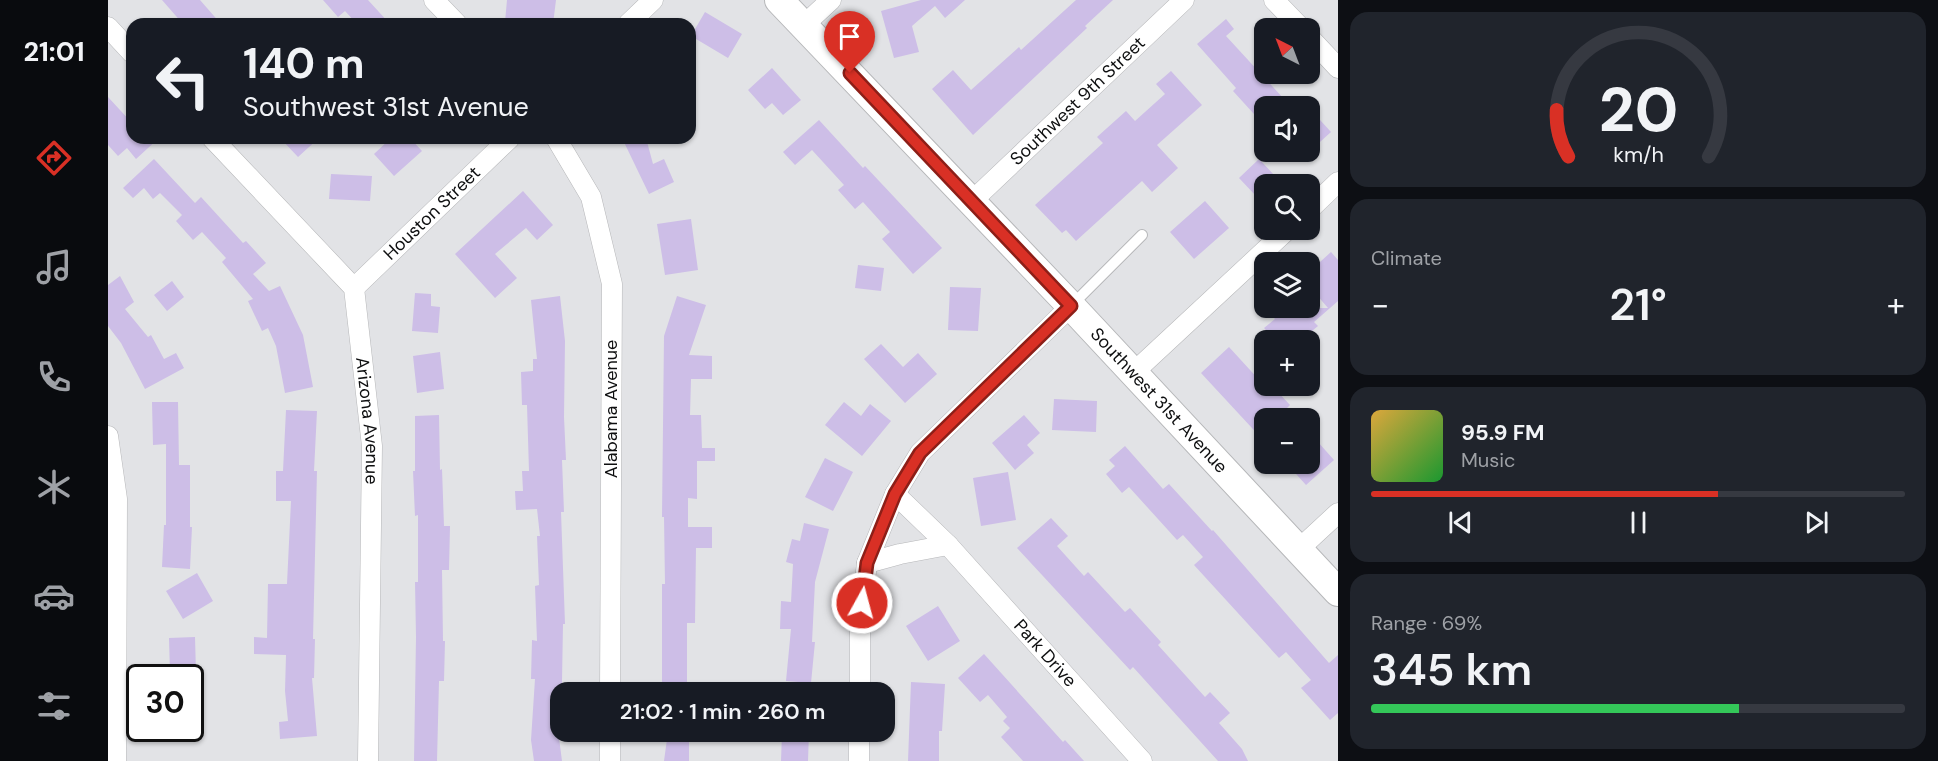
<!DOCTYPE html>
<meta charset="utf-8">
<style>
body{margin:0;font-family:"DM Sans",sans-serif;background:#20242c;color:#f1f3f6;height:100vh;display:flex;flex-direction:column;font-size:22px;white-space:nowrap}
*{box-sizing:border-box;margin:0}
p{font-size:20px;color:#9ea1a6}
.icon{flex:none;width:33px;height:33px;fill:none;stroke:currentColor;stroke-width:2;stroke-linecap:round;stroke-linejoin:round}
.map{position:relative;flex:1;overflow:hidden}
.drawer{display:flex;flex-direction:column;gap:12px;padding:12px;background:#0d0f14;width:600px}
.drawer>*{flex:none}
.top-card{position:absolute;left:18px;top:18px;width:570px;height:126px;border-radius:18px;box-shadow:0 2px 4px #0004;background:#171b24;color:#f1f3f6;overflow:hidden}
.needle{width:39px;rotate:318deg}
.tools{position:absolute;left:1146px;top:18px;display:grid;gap:12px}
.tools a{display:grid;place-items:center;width:66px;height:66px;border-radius:12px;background:#171b24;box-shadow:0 2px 4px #0004;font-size:30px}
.speed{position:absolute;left:18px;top:664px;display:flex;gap:12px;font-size:30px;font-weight:700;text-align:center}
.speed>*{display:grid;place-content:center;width:78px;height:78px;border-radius:50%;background:#171b24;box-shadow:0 2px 4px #0004;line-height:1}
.speed .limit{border:3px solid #111;border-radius:9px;background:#fff;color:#111}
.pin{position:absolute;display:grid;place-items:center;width:51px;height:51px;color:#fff;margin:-62px -26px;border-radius:50% 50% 50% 0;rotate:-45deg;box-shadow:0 0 6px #0007}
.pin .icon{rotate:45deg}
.me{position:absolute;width:66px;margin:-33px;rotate:7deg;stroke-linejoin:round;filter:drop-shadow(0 0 4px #0008)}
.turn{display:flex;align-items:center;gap:21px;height:126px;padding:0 18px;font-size:27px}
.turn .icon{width:78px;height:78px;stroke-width:2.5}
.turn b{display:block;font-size:42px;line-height:51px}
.big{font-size:45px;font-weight:600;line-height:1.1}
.drawer .tile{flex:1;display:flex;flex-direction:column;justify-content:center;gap:9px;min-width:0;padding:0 21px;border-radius:18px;background:#20242c}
.drawer .dial{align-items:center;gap:0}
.dial svg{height:156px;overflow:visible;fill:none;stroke:#363941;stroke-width:7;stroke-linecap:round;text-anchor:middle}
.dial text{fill:#f1f3f6;stroke:none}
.song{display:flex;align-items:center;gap:18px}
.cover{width:72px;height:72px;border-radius:9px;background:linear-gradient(135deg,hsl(40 70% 55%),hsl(130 70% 35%))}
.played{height:6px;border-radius:3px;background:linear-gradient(90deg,#d93025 65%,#363941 65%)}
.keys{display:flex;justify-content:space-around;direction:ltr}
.heat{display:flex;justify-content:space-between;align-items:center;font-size:33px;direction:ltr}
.charge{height:9px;border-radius:4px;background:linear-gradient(90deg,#34c759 69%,#363941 0)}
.trip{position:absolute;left:442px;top:682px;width:345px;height:60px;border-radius:18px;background:#171b24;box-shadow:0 2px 4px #0004;font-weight:600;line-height:60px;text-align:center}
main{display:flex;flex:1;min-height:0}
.menu{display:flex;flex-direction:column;width:108px;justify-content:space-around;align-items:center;background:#090b0e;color:#9ea1a6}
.menu .icon{width:42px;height:42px}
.menu .current{color:#d93025}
.menu b{font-size:27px;color:#f1f3f6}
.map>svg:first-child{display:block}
.building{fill:#cdbee7}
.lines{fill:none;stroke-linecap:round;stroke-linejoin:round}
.lane-casing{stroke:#b6b7b9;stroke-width:12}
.street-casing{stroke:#b6b7b9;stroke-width:21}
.secondary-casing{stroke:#b6b7b9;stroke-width:30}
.lane{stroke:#fff;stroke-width:10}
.street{stroke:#fff;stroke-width:20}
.secondary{stroke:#fff;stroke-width:28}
.route-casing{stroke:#8d1f18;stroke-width:15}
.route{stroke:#d93025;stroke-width:10}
.labels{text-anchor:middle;stroke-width:4.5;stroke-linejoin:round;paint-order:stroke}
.street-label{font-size:18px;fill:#0e0f10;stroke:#fff}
</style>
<main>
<nav class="menu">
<b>21:01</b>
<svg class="icon current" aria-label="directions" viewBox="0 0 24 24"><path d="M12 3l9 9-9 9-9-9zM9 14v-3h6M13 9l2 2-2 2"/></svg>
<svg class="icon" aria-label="music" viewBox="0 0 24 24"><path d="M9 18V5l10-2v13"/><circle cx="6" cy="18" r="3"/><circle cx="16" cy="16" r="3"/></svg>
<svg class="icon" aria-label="phone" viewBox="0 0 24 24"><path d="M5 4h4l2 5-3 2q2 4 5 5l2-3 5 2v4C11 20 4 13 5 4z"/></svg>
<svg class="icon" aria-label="climate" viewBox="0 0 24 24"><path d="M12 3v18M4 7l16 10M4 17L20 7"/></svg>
<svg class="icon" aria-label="car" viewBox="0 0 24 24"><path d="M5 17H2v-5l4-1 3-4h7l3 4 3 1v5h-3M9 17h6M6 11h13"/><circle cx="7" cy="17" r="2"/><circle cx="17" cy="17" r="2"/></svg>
<svg class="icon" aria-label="filters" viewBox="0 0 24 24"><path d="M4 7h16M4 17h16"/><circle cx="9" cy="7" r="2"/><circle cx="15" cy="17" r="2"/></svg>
</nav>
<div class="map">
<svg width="1230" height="761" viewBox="0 0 1230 761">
<rect width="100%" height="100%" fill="#e2e3e6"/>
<path class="building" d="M54,0H92L113,24H75Z
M215,0H260L282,24H249L237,11L230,17Z
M399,0H448L445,24L397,22Z
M813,0H857L837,18L827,6L804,26L811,52L786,58L773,11Z
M968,0H1005L977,26L979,28L865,135L824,89L845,70L863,90L911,47L913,50Z
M597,12L634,34L620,58L583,36Z
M1118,19L1126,29L1118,36L1176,99L1168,106H1156V125L1125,91L1128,88L1089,44Z
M664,68L693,100L675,115L664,103L657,109L640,90Z
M1063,71L1094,105L1049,145L1070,168L1044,192L1034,181L968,241L958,230L954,233L927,205L995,143L989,137L1018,111L1027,121L1057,94L1048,84Z
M0,97L24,123V138H51L28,159L19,148L10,156L0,145Z
M1202,109L1223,132L1202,151Z
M711,120L755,168L757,166L834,248L805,274L774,239L782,232L755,202L747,209L730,190L736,185L704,150L687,165L675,152Z
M172,138H211L190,157Z
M283,138H302L314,151L286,176L266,154Z
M514,138H538L545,164L556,159L566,182L541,194Z
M46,159L87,203L93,197L135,243L138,241L158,263L145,274L161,291L172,286L195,335L205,387L177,393L168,346L160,328L154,331L140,301L145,299L114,262L118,258L94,232L85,240L68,221L74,215L52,193L45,199L36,188L25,198L15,188Z
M1151,159L1168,177L1160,184H1156V188L1148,196L1131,178Z
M223,174L264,176L262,201L221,199Z
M415,191L445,225L429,240L418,228L387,254L409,278L387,298L347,254Z
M1097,201L1121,228L1086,259L1062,232Z
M583,219L590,270L557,275L549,224Z
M1223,252L1230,260V301L1206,322L1210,326L1193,340H1167L1156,328L1167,319L1157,308H1220L1202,287V271Z
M750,265L776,268L773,291L747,288Z
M12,276L26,302L17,309L40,337L43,335L56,359L68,353L76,368L37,389L13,343L0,326V285Z
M64,281L76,297L59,311L46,295Z
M842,287L873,288L870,331L840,330Z
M307,293L323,294V306L332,307L330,333L304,331Z
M452,296L457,341L456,417L458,460H454L456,512H453L457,624H455L453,738H451L454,761H426L423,740L427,679H423L424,640L429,641L427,586L431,585L429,536H432L429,509L408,510L407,491H415L414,471H421L419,405H414L413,372L425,371V359H429L423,300Z
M569,296L598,305L581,355L604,356V379H583L582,415H593L594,448H607V461H589V499L580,498V527H604V548H588L587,623H579V682H554V584H557L556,517H554L556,336Z
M773,344L795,367L810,353L829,374L797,403L756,359Z
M1121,347L1164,394L1168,390L1182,405L1179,408L1189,418H1156V441L1093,373Z
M332,352L336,389L309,393L305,356Z
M946,399L989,401L988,432L944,430Z
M44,402H70L71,465H82V527H84L82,569L54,567L56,525H58V444L45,445Z
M736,402L753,416L762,404L783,421L754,456L717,425Z
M178,410L209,411L206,471H209L205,639H207L206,678H204L209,736L172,739L171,722L180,721L177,691L178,655L146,654V637L159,638L160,584H179L183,501H168V471H175Z
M331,415L332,470L334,469L336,526H342L341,570H334L335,641H337L336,681H331L329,761H306L308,637L307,582H310V515L307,516L305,471H307V416Z
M916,415L932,433L919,445L926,453L907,470L884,443Z
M1202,433L1226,460L1198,485L1179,464H1202Z
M1017,446L1055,489L1061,484L1104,531L1105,530L1221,663L1230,655V713L1222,720L1193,688L1203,680L1178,652L1171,658L1086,565L1095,557L1075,535L1069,540L1021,487L1014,493L998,474L1007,466L1001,460Z
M717,458L745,472L725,511L697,497Z
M900,472L908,520L873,526L865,478Z
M943,518L960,536L949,546L976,576L980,572L1017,612L1022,608L1053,642L1050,645L1097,697L1102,692L1122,713L1111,723L1134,749L1140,761H1110L1025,667L1022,670L909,548Z
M696,523L721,529L707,582L704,642H707L703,683L678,681L683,629H672L673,601L683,602L685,564L678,562L684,539L692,541Z
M89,573L105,601L75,619L58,591Z
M830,606L852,641L820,661L798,626Z
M87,637L88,673H62L61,638Z
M876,654L955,742L957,740L976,761H915L893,737L902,728L895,721L899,717L880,695L872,702L850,678Z
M803,682L837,684L834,731H831V761H800Z
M560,732H581V761H556Z
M674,732H701L700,761H673Z"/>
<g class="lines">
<defs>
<path id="lane" d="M963,306L1034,235"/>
<g id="street">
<path d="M326,0L349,24"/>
<path d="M1166,0L1193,28"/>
<path d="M520,24L545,0"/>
<path d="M696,25L723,0"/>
<path d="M0,27L24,53"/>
<path d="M1202,38L1230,68"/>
<path id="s1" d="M104,138L246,288L264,446L260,761"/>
<path d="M448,138L483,197L504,284L502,693"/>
<path id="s2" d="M863,202L1076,0"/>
<path d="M1202,209L1230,182"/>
<path id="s3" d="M246,288L402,138"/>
<path d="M1024,374L1179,230"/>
<path d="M0,436L9,499L8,761"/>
<path id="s4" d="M787,494L840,545L1034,761"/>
<path d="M1190,550L1230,513"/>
<path d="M759,563L792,554L840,545"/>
<path d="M752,693V623L759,563L787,494L812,453L963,306"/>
<path d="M502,761V732"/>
<path d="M751,761V732"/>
</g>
<g id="secondary">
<path id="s5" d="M671,0L963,306L1230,592"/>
</g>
</defs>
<use href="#lane" class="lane-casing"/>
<use href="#street" class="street-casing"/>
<use href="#secondary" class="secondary-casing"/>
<use href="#lane" class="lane"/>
<use href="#street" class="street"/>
<use href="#secondary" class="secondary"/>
</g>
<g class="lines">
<defs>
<path id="route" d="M742,73L963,306L812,453L787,494L759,563L754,603"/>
</defs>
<use href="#route" class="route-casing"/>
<use href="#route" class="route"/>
</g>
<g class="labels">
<g class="street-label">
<text dy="6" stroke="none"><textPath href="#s2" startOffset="147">Southwest 9th Street</textPath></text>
<text dy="6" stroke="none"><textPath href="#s3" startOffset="108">Houston Street</textPath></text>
<text dy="6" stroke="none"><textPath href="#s5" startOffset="552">Southwest 31st Avenue</textPath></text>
<text transform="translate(503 409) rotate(-90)" y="6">Alabama Avenue</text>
<text dy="6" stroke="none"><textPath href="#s1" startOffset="340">Arizona Avenue</textPath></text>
<text dy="6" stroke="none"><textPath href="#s4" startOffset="219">Park Drive</textPath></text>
</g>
</g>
</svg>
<div class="tools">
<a><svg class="needle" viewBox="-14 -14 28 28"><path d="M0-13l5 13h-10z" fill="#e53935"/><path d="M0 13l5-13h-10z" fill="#9ea1a6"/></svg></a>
<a><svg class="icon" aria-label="sound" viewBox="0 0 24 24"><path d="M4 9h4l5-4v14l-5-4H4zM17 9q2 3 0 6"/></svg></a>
<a><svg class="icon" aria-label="search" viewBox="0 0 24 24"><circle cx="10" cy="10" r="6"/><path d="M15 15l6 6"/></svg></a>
<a><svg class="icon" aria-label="layers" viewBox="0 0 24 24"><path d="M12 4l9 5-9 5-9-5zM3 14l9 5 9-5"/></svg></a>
<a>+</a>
<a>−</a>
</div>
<div class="speed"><div class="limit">30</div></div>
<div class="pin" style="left:742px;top:73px;background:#d93025"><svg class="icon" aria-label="arrive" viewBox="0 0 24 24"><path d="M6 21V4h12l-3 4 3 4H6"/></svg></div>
<svg class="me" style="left:754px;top:603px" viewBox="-20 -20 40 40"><circle r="17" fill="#d93025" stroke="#fff" stroke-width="3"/><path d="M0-11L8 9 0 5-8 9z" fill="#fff"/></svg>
<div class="trip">21:02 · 1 min · 260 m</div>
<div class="top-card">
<div class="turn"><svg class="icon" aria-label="left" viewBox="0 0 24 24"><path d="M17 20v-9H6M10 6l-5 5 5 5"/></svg><div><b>140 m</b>Southwest 31st Avenue</div></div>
</div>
</div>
<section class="drawer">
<div class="tile dial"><svg viewBox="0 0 100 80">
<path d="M14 69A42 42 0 1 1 86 69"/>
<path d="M14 69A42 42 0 0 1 8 45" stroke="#d93025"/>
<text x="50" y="56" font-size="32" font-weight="700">20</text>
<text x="50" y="72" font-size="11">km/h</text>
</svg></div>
<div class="tile"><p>Climate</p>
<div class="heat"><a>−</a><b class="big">21°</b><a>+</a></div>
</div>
<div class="tile">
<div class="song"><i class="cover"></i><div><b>95.9 FM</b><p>Music</p></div></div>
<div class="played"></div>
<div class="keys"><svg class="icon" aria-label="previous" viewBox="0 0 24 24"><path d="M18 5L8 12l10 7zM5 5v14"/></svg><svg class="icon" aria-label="pause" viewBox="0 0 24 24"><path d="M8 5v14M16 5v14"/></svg><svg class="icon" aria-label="next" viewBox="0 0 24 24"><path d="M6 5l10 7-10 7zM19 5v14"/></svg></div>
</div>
<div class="tile"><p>Range · 69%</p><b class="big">345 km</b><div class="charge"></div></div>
</section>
</main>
